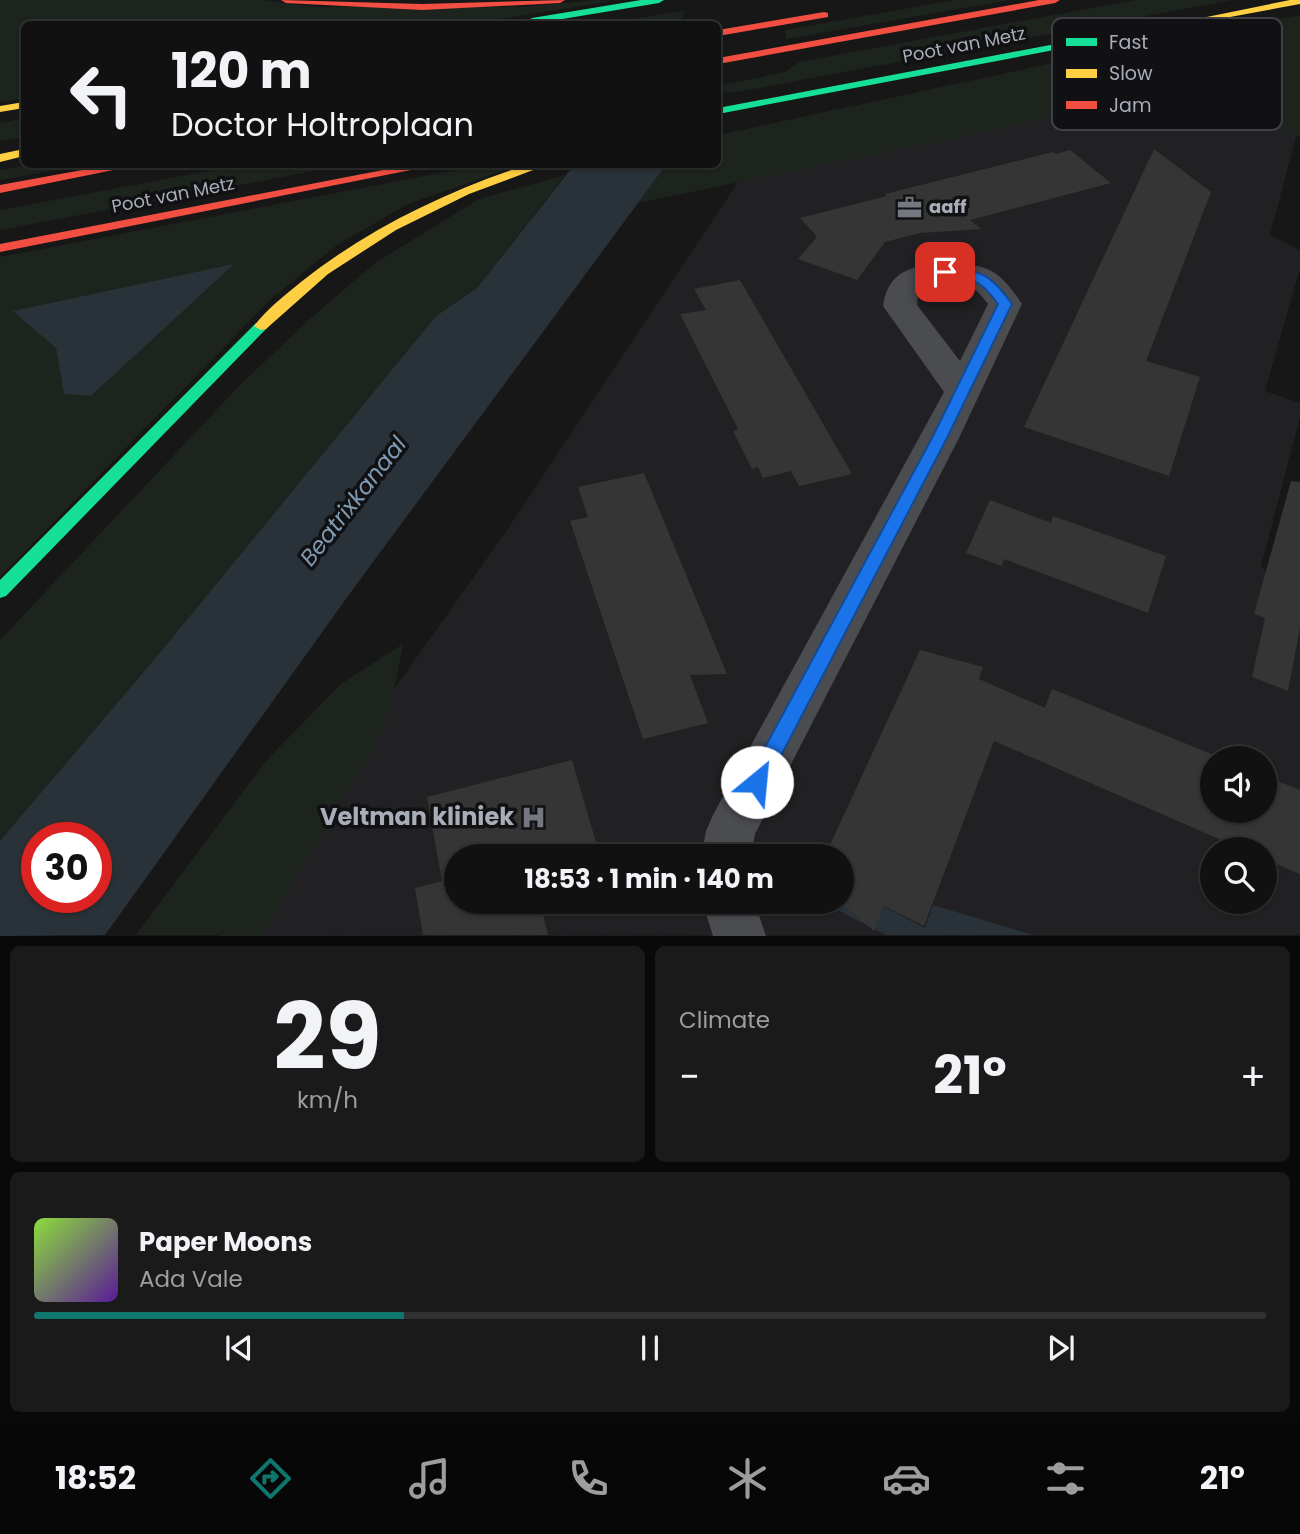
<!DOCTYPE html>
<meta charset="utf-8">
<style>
body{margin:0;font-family:Poppins,sans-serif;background:#1a1a1a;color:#f1f3f6;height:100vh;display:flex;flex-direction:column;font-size:26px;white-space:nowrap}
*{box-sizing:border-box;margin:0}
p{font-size:23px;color:#9c9d9f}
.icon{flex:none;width:38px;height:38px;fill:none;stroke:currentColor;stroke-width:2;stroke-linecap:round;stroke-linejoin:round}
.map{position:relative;height:936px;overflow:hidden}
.panel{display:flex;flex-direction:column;gap:10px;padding:10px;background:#090909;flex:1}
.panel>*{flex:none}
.top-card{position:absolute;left:21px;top:21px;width:700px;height:147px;border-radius:10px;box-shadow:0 2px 5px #0004,0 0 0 2px #303131;background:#111;color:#f1f3f6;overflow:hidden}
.controls{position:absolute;left:1200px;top:746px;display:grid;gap:14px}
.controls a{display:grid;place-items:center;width:77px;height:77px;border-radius:50%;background:#111;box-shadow:0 2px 5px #0004,0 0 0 2px #303131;font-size:35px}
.speed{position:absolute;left:21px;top:822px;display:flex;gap:14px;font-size:35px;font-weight:700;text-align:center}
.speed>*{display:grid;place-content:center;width:91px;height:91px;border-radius:50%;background:#111;box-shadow:0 2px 5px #0004,0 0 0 2px #303131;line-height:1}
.speed .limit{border:10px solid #d22;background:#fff;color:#111}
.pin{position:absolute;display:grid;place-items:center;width:60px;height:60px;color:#fff;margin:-30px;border-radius:14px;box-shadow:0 4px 10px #0006}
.me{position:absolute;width:77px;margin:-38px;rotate:28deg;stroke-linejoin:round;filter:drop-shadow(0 0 5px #0008)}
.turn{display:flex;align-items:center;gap:24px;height:147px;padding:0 35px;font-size:32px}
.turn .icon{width:91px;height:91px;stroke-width:2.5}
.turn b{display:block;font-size:49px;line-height:60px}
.big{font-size:52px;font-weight:700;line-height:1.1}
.panel .card{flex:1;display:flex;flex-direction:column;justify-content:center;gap:10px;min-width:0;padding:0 24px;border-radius:10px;background:#1a1a1a}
.panel .dial{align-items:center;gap:0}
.dial b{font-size:91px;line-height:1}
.song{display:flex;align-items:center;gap:21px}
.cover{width:84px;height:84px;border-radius:10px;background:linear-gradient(135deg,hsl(90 70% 55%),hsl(270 70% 35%))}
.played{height:7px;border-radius:4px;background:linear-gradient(90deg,#0f766e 30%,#303131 30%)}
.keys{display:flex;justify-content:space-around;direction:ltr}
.heat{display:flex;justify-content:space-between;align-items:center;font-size:38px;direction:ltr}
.panel .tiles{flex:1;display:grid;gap:10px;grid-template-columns:1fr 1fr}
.card:last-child{grid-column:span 2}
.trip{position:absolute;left:444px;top:844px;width:410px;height:70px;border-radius:35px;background:#111;box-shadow:0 2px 5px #0004,0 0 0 2px #303131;font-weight:700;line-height:70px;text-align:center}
.dock{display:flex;height:112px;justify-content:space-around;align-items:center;background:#070707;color:#9c9d9f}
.dock .icon{width:49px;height:49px}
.dock .selected{color:#0f766e}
.dock b{font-size:32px;color:#f1f3f6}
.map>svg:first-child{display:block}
.built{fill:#212123;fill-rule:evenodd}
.green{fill:#1d241e;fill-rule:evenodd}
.water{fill:#2a3239;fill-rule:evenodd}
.pier{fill:#171717}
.building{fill:#353536}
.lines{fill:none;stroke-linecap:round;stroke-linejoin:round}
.street{fill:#4b4c50;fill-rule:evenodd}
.fast{fill:#16e098;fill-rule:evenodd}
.slow{fill:#ffcf43;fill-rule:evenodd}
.jam{fill:#f24e42;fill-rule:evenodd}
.route{fill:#1a73e8;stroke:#114b97;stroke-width:2}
.labels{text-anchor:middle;stroke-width:7;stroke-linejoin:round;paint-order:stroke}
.far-street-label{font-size:18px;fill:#a8adb8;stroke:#111113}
.far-poi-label{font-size:18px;font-weight:bold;fill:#a8adb8;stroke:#111113;text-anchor:start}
.water-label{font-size:23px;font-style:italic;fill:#7f9bb3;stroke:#111113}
.near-poi-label{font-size:24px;font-weight:bold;fill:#a8adb8;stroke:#111113;text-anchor:end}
.key{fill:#111113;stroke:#3e4045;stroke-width:2}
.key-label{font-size:19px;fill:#a8adb8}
</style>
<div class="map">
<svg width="1300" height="936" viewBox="0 0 1300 936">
<rect width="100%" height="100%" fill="#171717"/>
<path class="built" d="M1207,67L1297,133L1270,235L1300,250V268L1265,391L1300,403V417L1261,566L1300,600V935L219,936L507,530L740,179ZM1213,758H1265V810H1213ZM1213,849H1265V901H1213ZM457,856H842V901H457Z"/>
<path class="green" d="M0,0H261L316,7H525L596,0L612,1L469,24H24V98L0,102Z
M955,0H1010L786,39L785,30Z
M1135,0H1232L737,92L718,91L723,85L785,72L799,62Z
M685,11L682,18L655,24H597Z
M1300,15V138L1215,84L638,203L666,165L718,164V135L1062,61Z
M24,118V137L0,141V123Z
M246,164L346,165L0,230V210Z
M31,165H87L0,180V170Z
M482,165H520L408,204L337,245L271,299L0,577V257ZM232,265L91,396L64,394L56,348L14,311Z
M565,175L477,288L436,316L158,655L0,841V640L240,385L312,317L375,263L479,199Z
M403,644L391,706L375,747L261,935H136L264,763L341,684Z"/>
<path class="water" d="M574,165H666L348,596L105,935L0,936V841L158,655L436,316L477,288ZM37,838H96V898H37Z
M234,264L91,396L64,394L56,348L13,311Z
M842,885L925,928L933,905L1033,935H886L820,901H842Z"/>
<path class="pier" d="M782,0L780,4L769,6L763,13L768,20L749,43L743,44L747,52L722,84H718V24L686,23L691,16Z"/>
<path class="building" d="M1154,149L1211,192L1146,361L1200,377L1169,476L1024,427Z
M1070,150L1111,183L970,220L981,229L920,233L885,242L857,280L798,259L817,237L800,218L887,196L885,194L1053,152L1056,154Z
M740,280L766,325L852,474L799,486L791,471L763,478L758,467L752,469L733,431L738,429L680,314L706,310L694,289Z
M644,473L727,674L690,675L708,723L643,739L570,521L588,517L578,487Z
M1291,481L1300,482V628L1288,691L1252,677L1265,618L1254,614Z
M990,500L1051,523L1053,516L1166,556L1148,613L1004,559L1002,566L966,553Z
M920,650L983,667L979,679L1045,708L1052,689L1221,758H1213V810H1265V776L1300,790V874L1265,859V849H1242L994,741L924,926L884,906L874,931L838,901H842V856H825Z
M572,760L600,856H457V901H591L543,915L548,935H423L415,888L442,881L427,797Z"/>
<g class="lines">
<path class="street" d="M945,262C988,265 998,268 1022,304L959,438L755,834L751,856H701L706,831L713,815L944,392L883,306C888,269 913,267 945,262ZM945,282C969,284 974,285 988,304L960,361L917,305L918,293L931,284Z
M702,901H754L766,936H713Z"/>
<path class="fast" d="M641,0H664L659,3L532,24L527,21L532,18Z
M1192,18L1197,21L1196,23L718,114V108Z
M261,322L266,323L268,326L266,329L6,596L0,598V580L256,323Z"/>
<path class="slow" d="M1290,0H1300V4L1192,24L1187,21Z
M24,102V108L0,112V106Z
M24,149V156L0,162V154Z
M529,164H549L469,194L396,230L328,274L266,329L261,330L254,326C267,309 285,295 301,282C369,228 447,191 529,164Z"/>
<path class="jam" d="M281,0L422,4L565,0L560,3L422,10L286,3Z
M1039,0H1060L1055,3L718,64V58Z
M824,12L828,13V17L718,36V30Z
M115,164H143L0,193V185Z
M414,164H441L0,252V244Z"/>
</g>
<path class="route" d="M945,268C982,271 990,273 1012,304L947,438L764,788L757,791L750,788L747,782L750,775L932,438L998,304C976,274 973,282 940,275V269Z"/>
<defs>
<symbol id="office-bare" viewBox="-9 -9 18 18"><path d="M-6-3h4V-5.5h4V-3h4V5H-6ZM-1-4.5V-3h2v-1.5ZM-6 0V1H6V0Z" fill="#757880" stroke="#111113" stroke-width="2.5" paint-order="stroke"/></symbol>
<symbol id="hospital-bare" viewBox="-9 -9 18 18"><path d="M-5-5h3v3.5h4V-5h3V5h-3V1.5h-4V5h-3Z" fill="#757880" stroke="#111113" stroke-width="2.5" paint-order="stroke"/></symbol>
</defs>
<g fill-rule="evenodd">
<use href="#office-bare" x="892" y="190" width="35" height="35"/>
<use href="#hospital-bare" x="516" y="800" width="35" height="35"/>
</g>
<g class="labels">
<g class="far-street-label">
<text transform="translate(964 45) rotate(-11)" y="6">Poot van Metz</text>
<text transform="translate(173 195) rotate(-11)" y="6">Poot van Metz</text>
</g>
<g class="far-poi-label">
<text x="929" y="213">aaff</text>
</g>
<g class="water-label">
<text transform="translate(353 501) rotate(-52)" y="8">Beatrixkanaal</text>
</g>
<g class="near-poi-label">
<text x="514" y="825">Veltman kliniek</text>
</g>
</g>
<rect x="1052" y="18" width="230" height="112" rx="10" class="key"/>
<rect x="1066" y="38" width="31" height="8" fill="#16e098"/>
<rect x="1066" y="69" width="31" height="9" fill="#ffcf43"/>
<rect x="1066" y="101" width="31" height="8" fill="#f24e42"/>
<g class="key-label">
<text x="1109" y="49">Fast</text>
<text x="1109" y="80">Slow</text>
<text x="1109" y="112">Jam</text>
</g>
</svg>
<div class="controls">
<a><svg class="icon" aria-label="sound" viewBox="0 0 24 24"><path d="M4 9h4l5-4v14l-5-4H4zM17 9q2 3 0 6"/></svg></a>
<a><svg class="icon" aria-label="search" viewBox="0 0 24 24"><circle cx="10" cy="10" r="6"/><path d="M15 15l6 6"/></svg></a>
</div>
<div class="speed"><div class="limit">30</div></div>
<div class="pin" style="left:945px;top:272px;background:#d93025"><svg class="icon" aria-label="arrive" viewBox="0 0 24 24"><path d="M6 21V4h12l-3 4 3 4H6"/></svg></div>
<svg class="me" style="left:757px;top:782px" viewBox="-20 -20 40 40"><circle r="19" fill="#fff"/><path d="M0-13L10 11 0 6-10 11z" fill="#1a73e8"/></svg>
<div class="trip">18:53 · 1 min · 140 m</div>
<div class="top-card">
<div class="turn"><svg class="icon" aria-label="left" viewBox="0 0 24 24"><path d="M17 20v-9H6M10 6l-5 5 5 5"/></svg><div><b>120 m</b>Doctor Holtroplaan</div></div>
</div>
</div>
<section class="panel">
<div class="tiles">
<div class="card dial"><b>29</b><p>km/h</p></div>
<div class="card"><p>Climate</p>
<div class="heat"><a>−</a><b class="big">21°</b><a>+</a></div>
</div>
<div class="card">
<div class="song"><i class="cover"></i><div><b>Paper Moons</b><p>Ada Vale</p></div></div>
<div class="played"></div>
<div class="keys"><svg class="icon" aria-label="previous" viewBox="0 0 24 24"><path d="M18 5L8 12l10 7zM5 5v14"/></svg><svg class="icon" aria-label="pause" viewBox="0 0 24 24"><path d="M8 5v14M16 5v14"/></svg><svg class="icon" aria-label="next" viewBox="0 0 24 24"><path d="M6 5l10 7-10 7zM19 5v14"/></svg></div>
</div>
</div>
</section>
<nav class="dock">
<b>18:52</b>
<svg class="icon selected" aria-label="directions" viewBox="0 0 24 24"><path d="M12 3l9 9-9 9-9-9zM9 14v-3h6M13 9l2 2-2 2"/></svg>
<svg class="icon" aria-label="music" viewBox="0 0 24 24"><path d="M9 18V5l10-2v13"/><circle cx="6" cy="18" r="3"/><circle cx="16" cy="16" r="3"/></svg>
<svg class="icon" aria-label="phone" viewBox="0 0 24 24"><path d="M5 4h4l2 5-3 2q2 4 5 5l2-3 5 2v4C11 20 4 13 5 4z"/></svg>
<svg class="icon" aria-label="climate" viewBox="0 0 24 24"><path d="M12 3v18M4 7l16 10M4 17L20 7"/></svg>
<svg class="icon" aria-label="car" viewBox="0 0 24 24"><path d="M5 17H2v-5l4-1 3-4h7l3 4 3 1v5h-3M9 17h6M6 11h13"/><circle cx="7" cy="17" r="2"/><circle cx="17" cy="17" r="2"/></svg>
<svg class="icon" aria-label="filters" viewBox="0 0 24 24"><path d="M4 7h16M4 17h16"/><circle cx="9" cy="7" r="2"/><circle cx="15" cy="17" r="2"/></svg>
<b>21°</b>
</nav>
